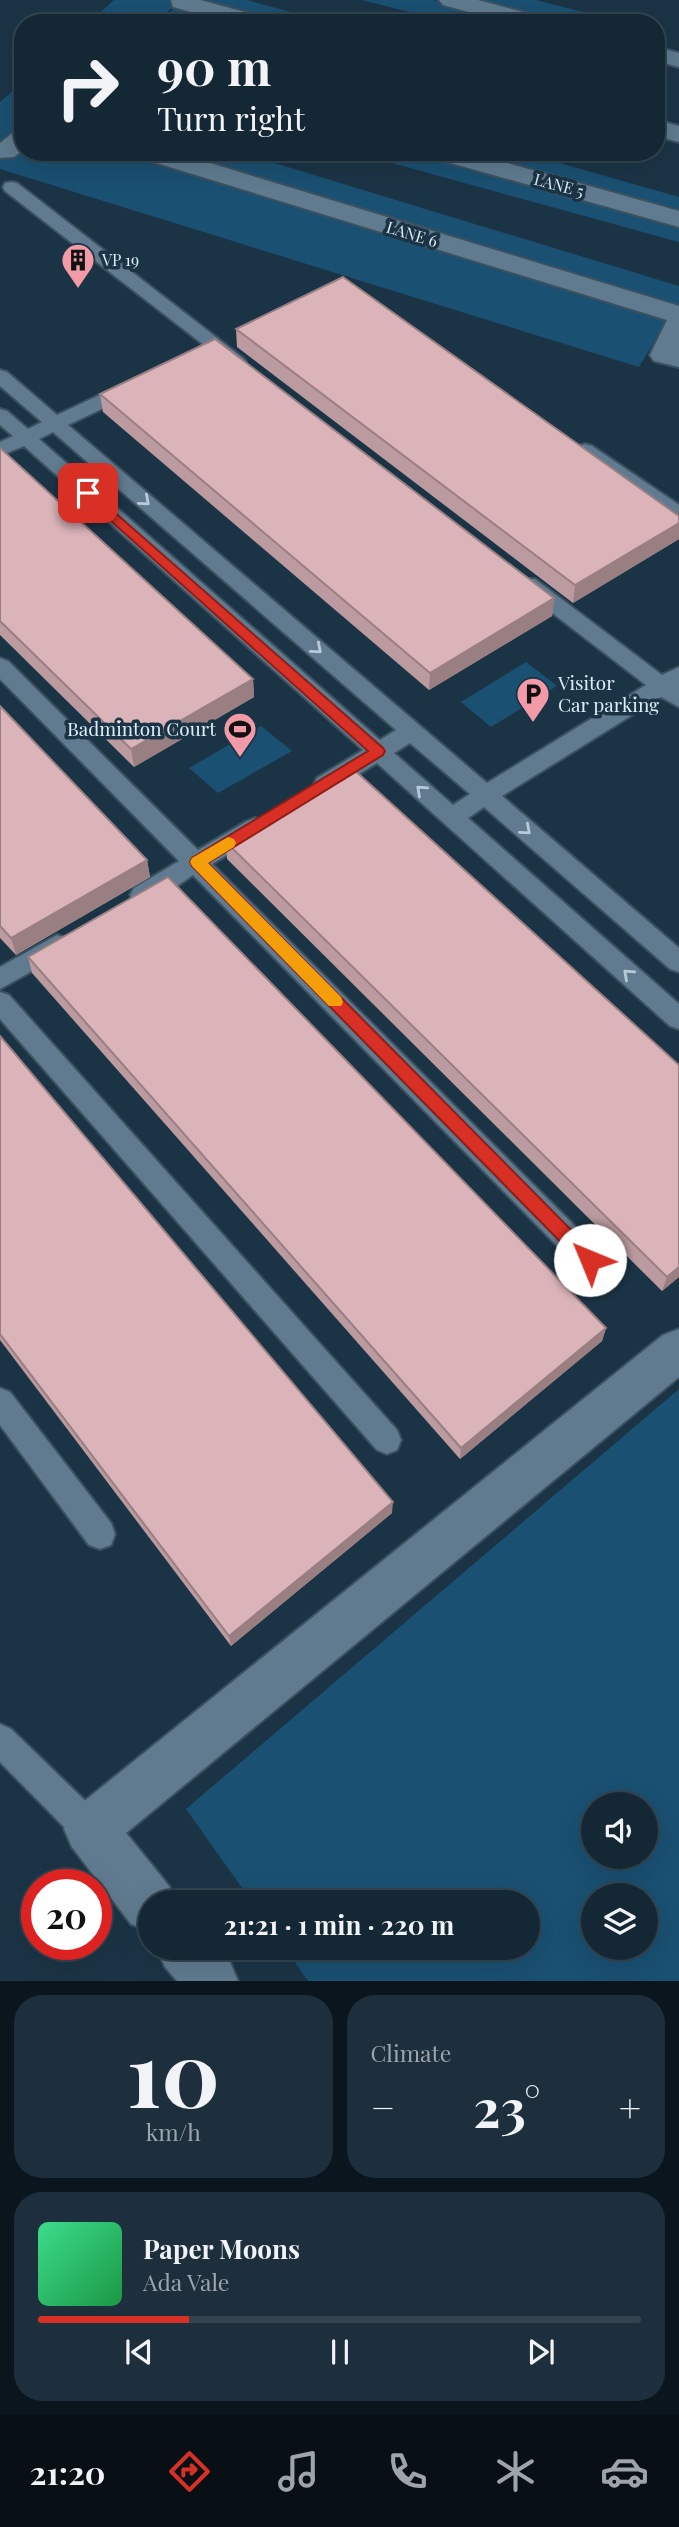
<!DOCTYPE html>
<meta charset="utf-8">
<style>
body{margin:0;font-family:"Playfair Display",serif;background:#1d2f3c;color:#f1f3f6;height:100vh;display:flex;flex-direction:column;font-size:26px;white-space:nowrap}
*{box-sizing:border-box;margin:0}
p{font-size:23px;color:#9da5ac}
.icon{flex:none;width:38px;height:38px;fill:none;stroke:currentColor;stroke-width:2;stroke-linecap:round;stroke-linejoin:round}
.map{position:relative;height:1981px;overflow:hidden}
.drawer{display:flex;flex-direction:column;gap:14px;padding:14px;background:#0b151d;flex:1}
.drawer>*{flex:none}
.banner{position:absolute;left:14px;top:14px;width:651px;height:147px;border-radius:28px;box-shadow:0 7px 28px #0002,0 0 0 2px #33444f;background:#142734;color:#f1f3f6;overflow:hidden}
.controls{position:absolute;left:581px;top:1792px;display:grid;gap:14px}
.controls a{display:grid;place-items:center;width:77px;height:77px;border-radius:50%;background:#142734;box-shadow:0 7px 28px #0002,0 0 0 2px #33444f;font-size:35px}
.speed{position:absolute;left:21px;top:1869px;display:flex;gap:14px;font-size:35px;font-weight:700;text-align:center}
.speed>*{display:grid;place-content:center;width:91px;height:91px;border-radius:50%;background:#142734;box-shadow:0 7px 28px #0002,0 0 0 2px #33444f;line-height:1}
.speed .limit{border:10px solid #d22;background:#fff;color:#111}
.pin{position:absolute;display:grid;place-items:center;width:60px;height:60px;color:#fff;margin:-30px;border-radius:14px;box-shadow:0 4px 10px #0006}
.me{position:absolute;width:77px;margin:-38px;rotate:315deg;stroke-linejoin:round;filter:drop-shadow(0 0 5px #0008)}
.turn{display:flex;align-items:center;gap:24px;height:147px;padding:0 28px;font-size:32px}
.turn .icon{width:91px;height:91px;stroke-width:2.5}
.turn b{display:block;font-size:49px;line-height:60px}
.big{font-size:52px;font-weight:700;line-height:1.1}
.drawer .widget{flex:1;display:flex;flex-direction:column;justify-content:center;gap:10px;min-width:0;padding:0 24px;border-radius:28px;background:#1d2f3c}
.drawer .dial{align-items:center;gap:0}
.dial b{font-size:91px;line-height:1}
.song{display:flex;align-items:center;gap:21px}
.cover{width:84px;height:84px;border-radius:10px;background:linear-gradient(135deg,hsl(150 70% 55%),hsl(140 70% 35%))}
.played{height:7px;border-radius:4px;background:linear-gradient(90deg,#d93025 25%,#33444f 25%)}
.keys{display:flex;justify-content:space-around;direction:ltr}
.heat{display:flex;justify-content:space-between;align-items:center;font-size:38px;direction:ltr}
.drawer .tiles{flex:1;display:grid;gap:14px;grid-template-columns:1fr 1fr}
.widget:last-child{grid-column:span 2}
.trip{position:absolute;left:138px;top:1890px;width:402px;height:70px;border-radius:35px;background:#142734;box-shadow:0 7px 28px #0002,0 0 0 2px #33444f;font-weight:700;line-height:70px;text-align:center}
.dock{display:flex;height:112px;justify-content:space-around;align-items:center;background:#081015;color:#9da5ac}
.dock .icon{width:49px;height:49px}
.dock .selected{color:#d93025}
.dock b{font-size:32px;color:#f1f3f6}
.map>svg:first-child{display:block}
.green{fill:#1a5072;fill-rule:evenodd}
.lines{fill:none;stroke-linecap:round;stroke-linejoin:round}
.service-casing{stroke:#3c5160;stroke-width:4}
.minor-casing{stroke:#3c5160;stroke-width:4}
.secondary-casing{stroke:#3c5160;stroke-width:4}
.service{fill:#607b8f;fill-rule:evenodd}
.minor{fill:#607b8f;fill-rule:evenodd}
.secondary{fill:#607b8f;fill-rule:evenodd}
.wall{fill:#bb9b9f}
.shaded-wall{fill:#997e82}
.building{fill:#dab4b9;stroke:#997e82;stroke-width:2}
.oneway{stroke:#b8cad8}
.route{fill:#d93025;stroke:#8d1f18;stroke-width:2}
.slow{fill:#f59e0b}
.labels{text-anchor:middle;stroke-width:7;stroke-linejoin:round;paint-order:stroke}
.far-street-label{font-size:16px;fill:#ddecf7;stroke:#1b3445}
.far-poi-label{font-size:16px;fill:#ddecf7;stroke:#1b3445;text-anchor:start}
.poi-label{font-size:19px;fill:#ddecf7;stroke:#1b3445;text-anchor:start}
</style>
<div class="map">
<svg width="679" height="1981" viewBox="0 0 679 1981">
<rect width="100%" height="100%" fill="#1b3445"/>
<path class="green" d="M114,0H182L154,23H89Z
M202,0H247L332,23H277L200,2Z
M362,0H433L520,23H453Z
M458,0H536L626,23H547Z
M176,7L235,23L158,22Z
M23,82V152H116L667,321L639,367L0,169V102Z
M149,152H238L679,286V309Z
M352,152H420L679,224V242Z
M449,152H521L679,197V214Z
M526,662L557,686L491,727L461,702Z
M261,726L292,751L218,793L189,768Z
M679,1389V1981H308L285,1948H528V1902H252L186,1809ZM593,1804H646V1857H593ZM593,1895H646V1948H593Z"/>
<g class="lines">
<defs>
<path id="service" d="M11,182L17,183L243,358L246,362L243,366H231L5,191L3,187L5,183Z
M0,370L7,372L57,415L125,383H139L141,387L139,391L68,425L487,783L646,685L521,589L518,584L521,579H535L662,675L679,667V707L661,697L502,796L679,948V972L670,969L484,807L468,818L679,1004V1029L670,1026L377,763L333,790L325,792L317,790L314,784L317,778L363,750L24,446L0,456V442L13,436L0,425V409L7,411L28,429L42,422L0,386ZM53,432L396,730L380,740L39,439ZM410,743L470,794L453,805L394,753Z
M585,444L592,446L679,505V521L672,519L578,454L575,450L578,446Z
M0,658L8,661L198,850L247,821L255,818L263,821L266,827L263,833L212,864L600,1251L604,1260L600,1269L590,1272L580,1269L193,875C177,885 153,908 134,902L130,895L134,888L179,861L0,679Z
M57,935L66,938L69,945L66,952L0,989V967Z
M0,992L9,995L397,1430L401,1440L397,1450L387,1454L377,1450L0,1019Z
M0,1388L10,1392L111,1523L115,1534L111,1545L100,1549L89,1545L0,1425Z
M0,1724L11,1729L102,1817L106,1829L102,1841L90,1845L78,1841L0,1762Z"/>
<path id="minor" d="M171,0H200L267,18L271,23H231L173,7Z
M439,0H478L545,18L549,23H509L443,5Z
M656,47L679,53V67L656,61Z
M656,120L679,126V142L656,136Z
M23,129V150L14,157L0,158V143L14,132Z
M133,152H174L679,306V367L654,361L650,355L667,320L137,157Z
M425,152H468L679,211V227L429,157Z"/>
<path id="secondary" d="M679,1329V1377L126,1833L169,1886L175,1902H150V1931L131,1924L72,1847L64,1829L72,1811L663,1335Z
M157,1948H218L230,1962L238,1981H177L165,1967Z"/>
</defs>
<use href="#service" class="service-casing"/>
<use href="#minor" class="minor-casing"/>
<use href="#secondary" class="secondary-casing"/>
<use href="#service" class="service"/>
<use href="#minor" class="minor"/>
<use href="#secondary" class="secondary"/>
</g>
<path class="wall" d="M236,329L679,516V539L573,603L237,347Z
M100,394L554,598L552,616L429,690L103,412Z
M0,448L253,679L254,697L134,767L0,635Z
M0,706L147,860L150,877L16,955L0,938Z
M226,842L679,1065V1277L662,1291L227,859Z
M28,957L606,1328L602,1341L460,1459L32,973Z
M0,1036L392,1513L231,1646L0,1340Z"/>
<path class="shaded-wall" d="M679,523V539L573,603L575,585Z
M554,598L552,616L429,690L430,673Z
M253,679L254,697L134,767L131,749Z
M147,860L150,877L16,955L11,938Z
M679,1267V1277L662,1291L667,1277Z
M606,1328L602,1341L460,1459L461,1448Z
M393,1502L392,1513L231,1646L229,1636Z"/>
<path class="building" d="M343,277L679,516V523L575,585L236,329Z
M215,339L554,598L430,673L100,394Z
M0,448L253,679L131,749L0,621Z
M0,706L147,860L11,938L0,926Z
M350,766L679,1065V1267L667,1277L226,842Z
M168,877L606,1328L461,1448L28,957Z
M0,1036L393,1502L229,1636L0,1334Z"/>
<defs><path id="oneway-chevron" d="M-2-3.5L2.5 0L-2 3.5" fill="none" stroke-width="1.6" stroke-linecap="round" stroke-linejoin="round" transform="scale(1.75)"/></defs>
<g class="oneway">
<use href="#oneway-chevron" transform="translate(145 501) rotate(41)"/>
<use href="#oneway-chevron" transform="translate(317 649) rotate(41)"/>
<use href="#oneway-chevron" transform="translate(421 790) rotate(-138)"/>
<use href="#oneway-chevron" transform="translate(526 830) rotate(41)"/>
<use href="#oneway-chevron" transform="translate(628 974) rotate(-138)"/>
</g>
<path class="route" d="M88,489L383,748L385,751L383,755L208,863L596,1255L599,1260L596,1266L590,1268L584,1266L192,866L190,862L192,858L368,751L83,496L81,493Z"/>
<path class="slow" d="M228,837L234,839L236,843L234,847L208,863L341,997L343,1002L341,1006H329L192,866L190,862L192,858Z"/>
<defs>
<symbol id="building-pin" viewBox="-11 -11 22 30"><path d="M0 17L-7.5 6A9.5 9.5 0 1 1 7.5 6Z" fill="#f39aa8" stroke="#1b3445"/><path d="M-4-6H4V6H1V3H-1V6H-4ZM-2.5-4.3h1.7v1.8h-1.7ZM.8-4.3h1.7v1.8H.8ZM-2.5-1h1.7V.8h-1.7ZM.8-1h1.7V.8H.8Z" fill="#111"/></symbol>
<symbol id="parking-pin" viewBox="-11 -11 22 30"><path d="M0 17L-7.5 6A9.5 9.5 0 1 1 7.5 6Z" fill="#f39aa8" stroke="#1b3445"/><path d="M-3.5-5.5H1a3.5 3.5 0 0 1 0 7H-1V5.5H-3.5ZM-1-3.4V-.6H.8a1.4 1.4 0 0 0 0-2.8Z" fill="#111"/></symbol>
<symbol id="stadium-pin" viewBox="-11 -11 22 30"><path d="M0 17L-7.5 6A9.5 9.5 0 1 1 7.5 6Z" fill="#f39aa8" stroke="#1b3445"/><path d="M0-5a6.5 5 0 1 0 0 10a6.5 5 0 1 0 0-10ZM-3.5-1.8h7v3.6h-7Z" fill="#111"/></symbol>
</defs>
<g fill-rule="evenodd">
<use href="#building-pin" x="59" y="241" width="38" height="52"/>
<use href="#parking-pin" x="514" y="675" width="38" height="52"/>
<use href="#stadium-pin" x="221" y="710" width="38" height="52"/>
</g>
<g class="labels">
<g class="far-street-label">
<text transform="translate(559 185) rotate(15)" y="6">LANE 5</text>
<text transform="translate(412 234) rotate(17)" y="6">LANE 6</text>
</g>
<g class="far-poi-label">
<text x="102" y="266">VP 19</text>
</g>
<g class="poi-label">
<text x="558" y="690">Visitor<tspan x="558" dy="22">Car parking</tspan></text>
<text x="216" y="736" text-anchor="end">Badminton Court</text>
</g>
</g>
</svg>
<div class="controls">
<a><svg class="icon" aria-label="sound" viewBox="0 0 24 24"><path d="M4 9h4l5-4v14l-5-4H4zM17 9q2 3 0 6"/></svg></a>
<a><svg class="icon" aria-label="layers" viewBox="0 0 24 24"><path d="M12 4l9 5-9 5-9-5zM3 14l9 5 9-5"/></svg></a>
</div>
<div class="speed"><div class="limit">20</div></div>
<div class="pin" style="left:88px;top:493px;background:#d93025"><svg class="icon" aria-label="arrive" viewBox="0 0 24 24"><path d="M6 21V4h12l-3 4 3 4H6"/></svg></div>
<svg class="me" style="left:590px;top:1260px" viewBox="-20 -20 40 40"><circle r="19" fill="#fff"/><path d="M0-13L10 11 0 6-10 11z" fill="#d93025"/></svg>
<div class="trip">21:21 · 1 min · 220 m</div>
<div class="banner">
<div class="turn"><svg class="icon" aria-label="right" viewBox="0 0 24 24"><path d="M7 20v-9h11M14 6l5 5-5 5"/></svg><div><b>90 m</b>Turn right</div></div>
</div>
</div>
<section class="drawer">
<div class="tiles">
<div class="widget dial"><b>10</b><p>km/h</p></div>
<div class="widget"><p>Climate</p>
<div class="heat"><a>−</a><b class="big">23°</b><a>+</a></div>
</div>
<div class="widget">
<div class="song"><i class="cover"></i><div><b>Paper Moons</b><p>Ada Vale</p></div></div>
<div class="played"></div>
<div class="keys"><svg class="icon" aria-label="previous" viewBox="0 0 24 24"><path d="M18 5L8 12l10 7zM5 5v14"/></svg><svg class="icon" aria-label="pause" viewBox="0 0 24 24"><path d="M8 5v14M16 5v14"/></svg><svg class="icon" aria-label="next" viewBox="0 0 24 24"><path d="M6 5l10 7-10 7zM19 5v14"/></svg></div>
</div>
</div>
</section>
<nav class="dock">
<b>21:20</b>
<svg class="icon selected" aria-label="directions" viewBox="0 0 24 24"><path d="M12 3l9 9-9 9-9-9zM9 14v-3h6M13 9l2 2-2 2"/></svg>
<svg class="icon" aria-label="music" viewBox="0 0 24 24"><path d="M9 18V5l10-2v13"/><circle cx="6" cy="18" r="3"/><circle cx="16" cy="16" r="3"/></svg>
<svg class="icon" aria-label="phone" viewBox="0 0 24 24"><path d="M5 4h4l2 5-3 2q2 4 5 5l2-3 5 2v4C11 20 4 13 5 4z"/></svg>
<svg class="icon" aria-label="climate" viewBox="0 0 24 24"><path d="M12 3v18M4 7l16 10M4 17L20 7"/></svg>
<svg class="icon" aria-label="car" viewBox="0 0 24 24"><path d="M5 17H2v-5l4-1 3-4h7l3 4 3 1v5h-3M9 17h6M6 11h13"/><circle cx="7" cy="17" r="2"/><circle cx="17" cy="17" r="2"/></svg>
</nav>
